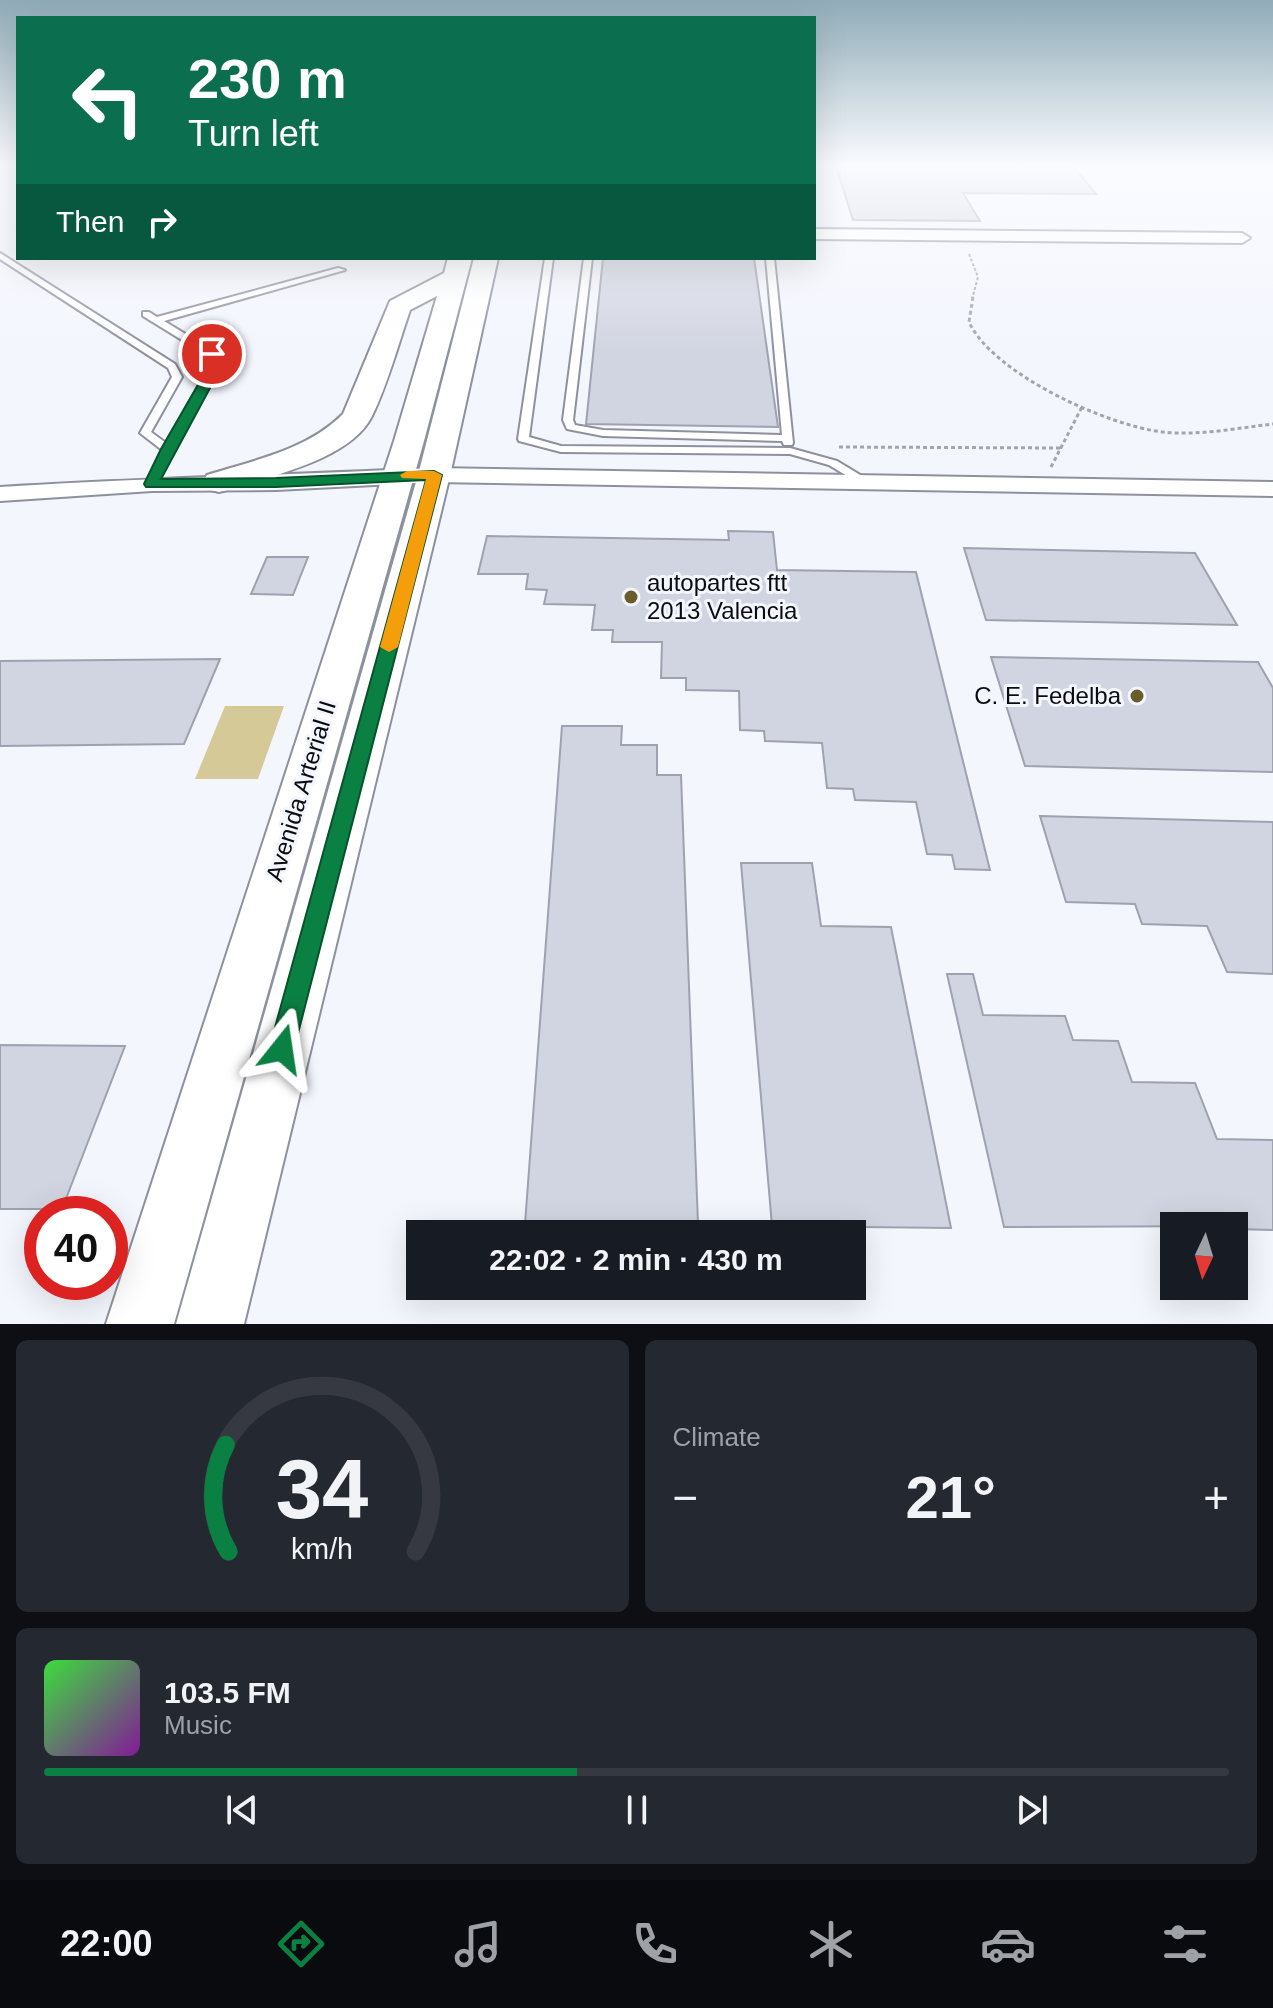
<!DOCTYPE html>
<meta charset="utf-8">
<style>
body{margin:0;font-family:Arial,sans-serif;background:#242831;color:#f1f3f6;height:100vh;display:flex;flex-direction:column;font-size:30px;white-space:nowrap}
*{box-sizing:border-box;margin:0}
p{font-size:26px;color:#9ea1a6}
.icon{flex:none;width:44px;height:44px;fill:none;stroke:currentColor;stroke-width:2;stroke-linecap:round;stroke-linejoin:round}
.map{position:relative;height:1324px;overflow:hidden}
.sheet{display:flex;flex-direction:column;gap:16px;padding:16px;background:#0d0f14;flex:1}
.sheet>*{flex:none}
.banner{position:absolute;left:16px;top:16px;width:800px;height:244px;border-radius:0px;box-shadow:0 8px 32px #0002;background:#0b6e4f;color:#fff;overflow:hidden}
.needle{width:52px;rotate:184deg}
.fabs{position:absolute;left:1160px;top:1212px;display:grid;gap:16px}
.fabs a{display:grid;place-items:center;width:88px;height:88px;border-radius:0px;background:#171b24;box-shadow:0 8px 32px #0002;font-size:40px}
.speed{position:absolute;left:24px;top:1196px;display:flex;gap:16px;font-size:40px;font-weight:700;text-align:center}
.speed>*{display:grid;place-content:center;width:104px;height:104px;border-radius:50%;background:#171b24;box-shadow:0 8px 32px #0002;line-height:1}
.speed .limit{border:12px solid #d22;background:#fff;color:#111}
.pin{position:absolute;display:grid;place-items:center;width:68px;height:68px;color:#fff;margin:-34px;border:4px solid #fff;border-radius:50%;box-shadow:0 2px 8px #0007}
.me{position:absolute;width:88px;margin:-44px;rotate:15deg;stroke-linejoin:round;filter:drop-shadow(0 0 6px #0008)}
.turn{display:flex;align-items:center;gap:28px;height:168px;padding:0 40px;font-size:36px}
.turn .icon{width:104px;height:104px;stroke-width:2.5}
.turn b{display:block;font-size:56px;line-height:68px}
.then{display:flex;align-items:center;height:76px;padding:0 40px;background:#0003;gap:16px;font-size:30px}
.big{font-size:60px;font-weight:700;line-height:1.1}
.sheet .card{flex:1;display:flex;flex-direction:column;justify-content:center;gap:12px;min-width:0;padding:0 28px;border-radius:12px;background:#242831}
.sheet .dial{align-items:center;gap:0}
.dial svg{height:208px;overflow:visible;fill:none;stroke:#363941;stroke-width:7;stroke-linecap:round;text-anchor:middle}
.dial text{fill:#f1f3f6;stroke:none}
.song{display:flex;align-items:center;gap:24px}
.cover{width:96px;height:96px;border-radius:12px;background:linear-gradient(135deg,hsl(120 70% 55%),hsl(290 70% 35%))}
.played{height:8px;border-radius:4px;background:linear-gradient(90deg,#0b8043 45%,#363941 45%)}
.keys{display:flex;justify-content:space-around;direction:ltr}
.heat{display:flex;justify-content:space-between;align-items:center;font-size:44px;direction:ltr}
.sheet .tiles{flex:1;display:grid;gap:16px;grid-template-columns:1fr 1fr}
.card:last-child{grid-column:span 2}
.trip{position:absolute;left:406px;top:1220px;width:460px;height:80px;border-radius:0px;background:#171b24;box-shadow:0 8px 32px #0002;font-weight:700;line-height:80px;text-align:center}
.tab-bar{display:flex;height:128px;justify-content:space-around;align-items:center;background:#090b0e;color:#9ea1a6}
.tab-bar .icon{width:56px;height:56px}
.tab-bar .on{color:#0b8043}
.tab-bar b{font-size:36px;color:#f1f3f6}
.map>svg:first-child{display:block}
.green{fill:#d6c998}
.building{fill:#d1d5e1;stroke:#9ea2ae;stroke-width:2}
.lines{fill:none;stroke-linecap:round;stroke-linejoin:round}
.lane-casing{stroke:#8d919d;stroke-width:4}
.street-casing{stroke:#8d919d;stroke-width:4}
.secondary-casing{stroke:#8d919d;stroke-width:4}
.path-far1{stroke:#a3a5ab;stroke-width:2;stroke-dasharray:3 2;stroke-linecap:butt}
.path{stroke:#a3a5ab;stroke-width:3;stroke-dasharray:4 3;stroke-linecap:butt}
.lane{fill:#fff;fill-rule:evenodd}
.street{fill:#fff;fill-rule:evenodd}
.secondary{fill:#fff;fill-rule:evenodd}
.route{fill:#0b8043;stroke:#07532c;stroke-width:2}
.slow{fill:#f59e0b}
.poi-dot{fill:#6b5d2a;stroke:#f4f6fe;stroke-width:3}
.labels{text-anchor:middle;stroke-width:6;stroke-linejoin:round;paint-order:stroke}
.poi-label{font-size:24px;fill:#0a0c10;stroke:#f4f6fe;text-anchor:start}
.street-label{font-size:24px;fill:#0a0c10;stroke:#f4f6fe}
</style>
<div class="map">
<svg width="1273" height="1324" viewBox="0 0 1273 1324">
<rect width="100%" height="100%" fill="#f4f6fe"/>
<path class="green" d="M225,706H284L258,779H195Z"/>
<path class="building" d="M836,166H1073L1096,194L963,193L980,221L853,220Z
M603,258H754L778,427L586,424Z
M728,531L773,532L777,570L916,572L990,870L955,869L952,855L927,854L916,802L855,800L853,789L827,788L822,743L765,741L764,731L740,730L739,691L686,690V678H661L662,642H612L613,630H592L595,605L544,604L547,590L526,589L528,574H478L487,536L729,540Z
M964,548L1195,553L1237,625L986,620Z
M267,557H308L293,595L251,594Z
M991,657L1258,662L1273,688V772L1025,766Z
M220,659L184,744L0,746V661Z
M562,726H622L621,745H657V775H681L698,1224H525Z
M1040,816L1273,822V974L1227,972L1207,926L1142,924L1135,904L1066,902Z
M741,863H812L821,926L891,927L951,1228L772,1226Z
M947,974H973L983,1015L1065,1016L1073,1040L1118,1041L1132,1082L1195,1083L1217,1139L1273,1140V1230L1234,1229V1226L1004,1227Z
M0,1045L125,1046L62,1209H0Z"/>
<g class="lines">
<defs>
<path id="lane" d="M0,253L175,364L182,377L151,432L166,443L211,364L208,356L143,316V312H149L157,317L338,268L345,270L164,321L215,352L221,364L173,449L158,484L152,487L146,484L162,450L140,433L172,377L168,368L0,259Z
M545,258H553L529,437L561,446L790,448L837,461L870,481V485H862L829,465L790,454L561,452L519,441L518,439Z
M584,258H592L573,420L575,425L603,430L782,435L766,258H774L793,443L792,445H784L782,441L603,436L567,429L563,420Z"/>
<path id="street" d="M814,229L1242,233L1250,238L1242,243L814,239Z
M434,468L1273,482V496L434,482L276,490L152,491L0,501V487C145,478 289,475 434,468Z"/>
<path id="secondary" d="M448,258H472L424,441L174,1324H106L394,441L437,296L410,310C398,345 388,383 372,416C351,459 273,475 231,489L219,492L207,489L203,482L207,475C255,460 307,450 343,414L390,301L444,273Z
M474,258H498L450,475L244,1324H176L418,475Z"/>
</defs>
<use href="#lane" class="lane-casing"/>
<use href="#street" class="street-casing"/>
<use href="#secondary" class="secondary-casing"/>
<path class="path-far1" d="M969,254L978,277L972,299"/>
<path class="path" d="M973,297L969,322C993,374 1108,426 1163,432C1199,436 1237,428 1273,424
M839,447L1061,448
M1051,467L1083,405"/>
<use href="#lane" class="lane"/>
<use href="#street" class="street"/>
<use href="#secondary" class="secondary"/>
</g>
<linearGradient id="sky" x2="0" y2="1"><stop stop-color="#8fabb7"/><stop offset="0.47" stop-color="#fafbff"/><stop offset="1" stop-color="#fafbff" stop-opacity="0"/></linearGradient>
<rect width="1273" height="351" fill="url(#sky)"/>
<path class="route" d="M208,352H217L223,364L161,479L276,478L434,471L442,475L294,1049L291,1056L282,1060L273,1056L269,1049L426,480L276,487H146L144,484L161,449L210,364Z"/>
<path class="slow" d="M407,471H434L442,475L398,647L389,652L380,647L426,479L402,478L400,475Z"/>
<g class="poi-dot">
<circle cx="631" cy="597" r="8"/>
<circle cx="1137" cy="696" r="8"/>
</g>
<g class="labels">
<g class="poi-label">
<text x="647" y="591">autopartes ftt<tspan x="647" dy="28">2013 Valencia</tspan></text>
<text x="1121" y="704" text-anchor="end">C. E. Fedelba</text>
</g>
<g class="street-label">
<text transform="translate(301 791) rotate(-73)" y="8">Avenida Arterial II</text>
</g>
</g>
</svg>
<div class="fabs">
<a><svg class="needle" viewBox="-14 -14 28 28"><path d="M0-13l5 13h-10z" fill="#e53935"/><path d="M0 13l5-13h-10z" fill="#9ea1a6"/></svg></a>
</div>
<div class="speed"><div class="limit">40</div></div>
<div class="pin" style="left:212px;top:354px;background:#d93025"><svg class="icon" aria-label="arrive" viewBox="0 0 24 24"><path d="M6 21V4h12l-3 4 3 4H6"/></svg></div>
<svg class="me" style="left:282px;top:1049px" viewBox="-20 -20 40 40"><path d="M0-17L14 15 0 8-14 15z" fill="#0b8043" stroke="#fff" stroke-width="4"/></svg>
<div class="trip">22:02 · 2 min · 430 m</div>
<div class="banner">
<div class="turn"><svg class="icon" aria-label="left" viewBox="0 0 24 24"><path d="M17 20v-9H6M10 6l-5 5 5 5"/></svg><div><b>230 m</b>Turn left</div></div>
<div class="then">Then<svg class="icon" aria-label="right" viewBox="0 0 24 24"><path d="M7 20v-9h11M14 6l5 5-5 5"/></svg></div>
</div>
</div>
<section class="sheet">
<div class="tiles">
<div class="card dial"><svg viewBox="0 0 100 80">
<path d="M14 69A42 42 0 1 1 86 69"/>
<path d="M14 69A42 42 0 0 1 13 28" stroke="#0b8043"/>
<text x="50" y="56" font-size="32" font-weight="700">34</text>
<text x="50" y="72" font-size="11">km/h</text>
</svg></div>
<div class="card"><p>Climate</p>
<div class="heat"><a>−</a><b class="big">21°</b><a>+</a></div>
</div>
<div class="card">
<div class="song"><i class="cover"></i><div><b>103.5 FM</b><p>Music</p></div></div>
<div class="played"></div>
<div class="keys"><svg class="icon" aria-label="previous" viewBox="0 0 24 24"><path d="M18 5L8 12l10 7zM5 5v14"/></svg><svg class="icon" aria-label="pause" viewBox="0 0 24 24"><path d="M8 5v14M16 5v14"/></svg><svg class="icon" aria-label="next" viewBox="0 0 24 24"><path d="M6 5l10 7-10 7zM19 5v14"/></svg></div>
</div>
</div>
</section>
<nav class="tab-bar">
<b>22:00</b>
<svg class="icon on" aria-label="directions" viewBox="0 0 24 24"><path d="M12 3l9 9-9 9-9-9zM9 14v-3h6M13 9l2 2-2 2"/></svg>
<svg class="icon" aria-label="music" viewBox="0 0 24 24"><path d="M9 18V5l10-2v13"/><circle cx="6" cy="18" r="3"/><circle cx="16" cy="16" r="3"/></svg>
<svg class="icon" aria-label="phone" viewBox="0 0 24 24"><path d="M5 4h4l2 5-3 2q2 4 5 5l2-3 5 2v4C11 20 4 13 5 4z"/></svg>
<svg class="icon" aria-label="climate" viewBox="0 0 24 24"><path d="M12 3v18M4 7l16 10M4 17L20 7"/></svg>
<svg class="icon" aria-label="car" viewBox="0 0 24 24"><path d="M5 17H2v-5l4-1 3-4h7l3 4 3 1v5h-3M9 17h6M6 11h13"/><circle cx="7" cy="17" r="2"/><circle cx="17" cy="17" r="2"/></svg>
<svg class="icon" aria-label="filters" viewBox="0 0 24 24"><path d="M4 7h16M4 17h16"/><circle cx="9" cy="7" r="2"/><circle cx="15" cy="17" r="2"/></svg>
</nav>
